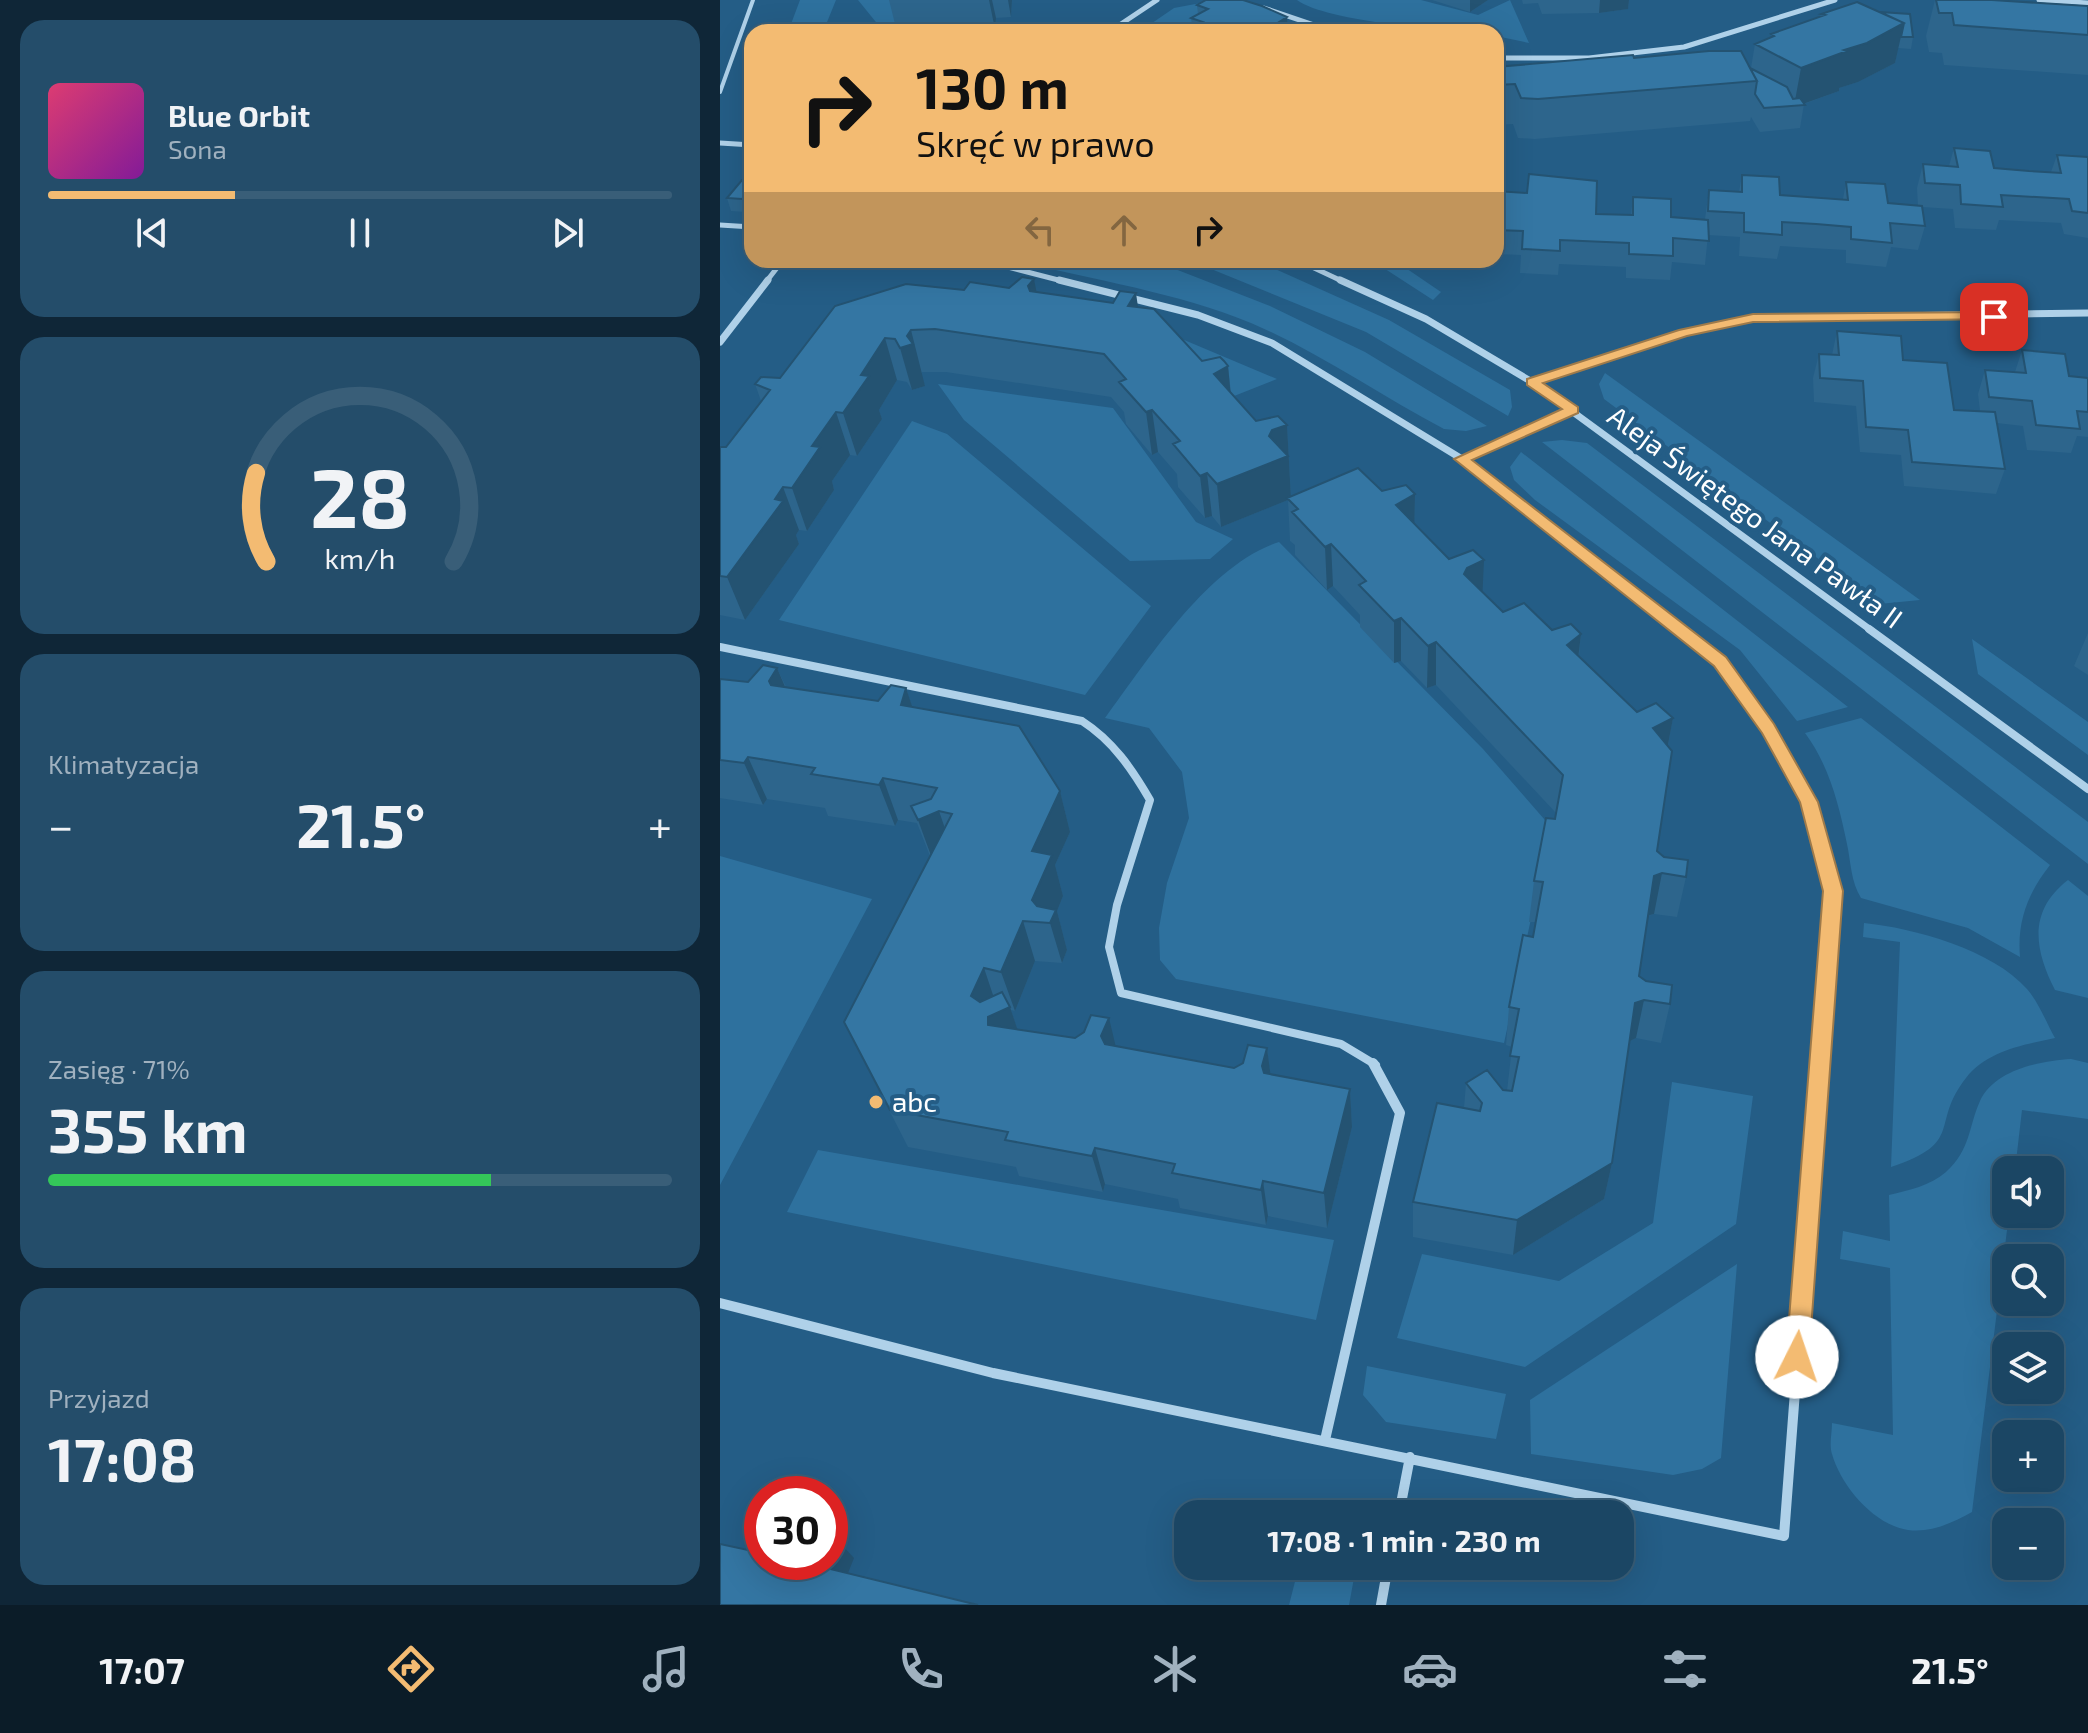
<!DOCTYPE html>
<html lang="pl">
<meta charset="utf-8">
<style>
body{margin:0;font-family:"Exo 2",sans-serif;background:#244d6a;color:#f1f3f6;height:100vh;display:flex;flex-direction:column;font-size:30px;white-space:nowrap}
*{box-sizing:border-box;margin:0}
p{font-size:26px;color:#a0b1bf}
.icon{flex:none;width:44px;height:44px;fill:none;stroke:currentColor;stroke-width:2;stroke-linecap:round;stroke-linejoin:round}
.map{position:relative;flex:1;overflow:hidden}
.sheet{display:flex;flex-direction:column;gap:20px;padding:20px;background:#0f2637;width:720px}
.sheet>*{flex:none}
.hud{position:absolute;left:24px;top:24px;width:760px;height:244px;border-radius:24px;box-shadow:0 8px 32px #0002,0 0 0 2px #395e78;background:#f3bb72;color:#111;overflow:hidden}
.fabs{position:absolute;left:1272px;top:1156px;display:grid;gap:16px}
.fabs a{display:grid;place-items:center;width:72px;height:72px;border-radius:16px;background:#1b4664;box-shadow:0 8px 32px #0002,0 0 0 2px #395e78;font-size:40px}
.speed{position:absolute;left:24px;top:1476px;display:flex;gap:16px;font-size:40px;font-weight:700;text-align:center}
.speed>*{display:grid;place-content:center;width:104px;height:104px;border-radius:50%;background:#1b4664;box-shadow:0 8px 32px #0002,0 0 0 2px #395e78;line-height:1}
.speed .limit{border:12px solid #d22;background:#fff;color:#111}
.pin{position:absolute;display:grid;place-items:center;width:68px;height:68px;color:#fff;margin:-34px;border-radius:16px;box-shadow:0 4px 12px #0006}
.me{position:absolute;width:88px;margin:-44px;rotate:4deg;stroke-linejoin:round;filter:drop-shadow(0 0 6px #0008)}
.turn{display:flex;align-items:center;gap:28px;height:168px;padding:0 40px;font-size:36px}
.turn .icon{width:104px;height:104px;stroke-width:2.5}
.turn b{display:block;font-size:56px;line-height:68px}
.lanes{display:flex;align-items:center;height:76px;padding:0 40px;background:#0003;justify-content:center;gap:40px;direction:ltr}
.lanes .off{opacity:.35}
.big{font-size:60px;font-weight:700;line-height:1.1}
.sheet .card{flex:1;display:flex;flex-direction:column;justify-content:center;gap:12px;min-width:0;padding:0 28px;border-radius:24px;background:#244d6a}
.sheet .dial{align-items:center;gap:0}
.dial svg{height:208px;overflow:visible;fill:none;stroke:#395e78;stroke-width:7;stroke-linecap:round;text-anchor:middle}
.dial text{fill:#f1f3f6;stroke:none}
.song{display:flex;align-items:center;gap:24px}
.cover{width:96px;height:96px;border-radius:12px;background:linear-gradient(135deg,hsl(340 70% 55%),hsl(290 70% 35%))}
.played{height:8px;border-radius:4px;background:linear-gradient(90deg,#f3bb72 30%,#395e78 30%)}
.keys{display:flex;justify-content:space-around;direction:ltr}
.heat{display:flex;justify-content:space-between;align-items:center;font-size:44px;direction:ltr}
.charge{height:12px;border-radius:6px;background:linear-gradient(90deg,#34c759 71%,#395e78 0)}
.trip{position:absolute;left:454px;top:1500px;width:460px;height:80px;border-radius:24px;background:#1b4664;box-shadow:0 8px 32px #0002,0 0 0 2px #395e78;font-weight:700;line-height:80px;text-align:center}
.dock{display:flex;height:128px;justify-content:space-around;align-items:center;background:#0b1c28;color:#a0b1bf}
.dock .icon{width:56px;height:56px}
.dock .current{color:#f3bb72}
.dock b{font-size:36px;color:#f1f3f6}
main{display:flex;flex:1;min-height:0}
.map>svg:first-child{display:block}
.green{fill:#2e719e}
.lines{fill:none;stroke-linecap:round;stroke-linejoin:round}
.service-far1{stroke:#afd1e9;stroke-width:4}
.service{stroke:#afd1e9;stroke-width:5}
.minor-far3{stroke:#afd1e9;stroke-width:5}
.minor-far2{stroke:#afd1e9;stroke-width:7}
.minor-far1{stroke:#afd1e9;stroke-width:8}
.minor{stroke:#afd1e9;stroke-width:10}
.wall{fill:#2d658c}
.shaded-wall{fill:#245372}
.building{fill:#3476a3;stroke:#245372;stroke-width:2}
.route{fill:#f3bb72;stroke:#9e7a4a;stroke-width:2}
.poi-dot{fill:#f3bb72;stroke:#245d86;stroke-width:3}
.labels{text-anchor:middle;stroke-width:8;stroke-linejoin:round;paint-order:stroke}
.street-label{font-size:28px;fill:#fff;stroke:#245d86}
.poi-label{font-size:28px;fill:#fff;stroke:#245d86;text-anchor:start}
</style>
<main>
<section class="sheet">
<div class="card">
<div class="song"><i class="cover"></i><div><b>Blue Orbit</b><p>Sona</p></div></div>
<div class="played"></div>
<div class="keys"><svg class="icon" aria-label="previous" viewBox="0 0 24 24"><path d="M18 5L8 12l10 7zM5 5v14"/></svg><svg class="icon" aria-label="pause" viewBox="0 0 24 24"><path d="M8 5v14M16 5v14"/></svg><svg class="icon" aria-label="next" viewBox="0 0 24 24"><path d="M6 5l10 7-10 7zM19 5v14"/></svg></div>
</div>
<div class="card dial"><svg viewBox="0 0 100 80">
<path d="M14 69A42 42 0 1 1 86 69"/>
<path d="M14 69A42 42 0 0 1 10 35" stroke="#f3bb72"/>
<text x="50" y="56" font-size="32" font-weight="700">28</text>
<text x="50" y="72" font-size="11">km/h</text>
</svg></div>
<div class="card"><p>Klimatyzacja</p>
<div class="heat"><a>−</a><b class="big">21.5°</b><a>+</a></div>
</div>
<div class="card"><p>Zasięg · 71%</p><b class="big">355 km</b><div class="charge"></div></div>
<div class="card"><p>Przyjazd</p><b class="big">17:08</b></div>
</section>
<div class="map">
<svg width="1368" height="1605" viewBox="0 0 1368 1605">
<rect width="100%" height="100%" fill="#245d86"/>
<path class="green" d="M80,0H116L103,32H68Z
M138,0H184L177,32H164Z
M577,0H701L758,15L790,0L809,43L776,36V32C735,32 606,22 577,0Z
M486,2L499,32H419L454,8Z
M294,260H428L450,267L550,306L645,352L767,426L746,431L724,429C659,395 599,352 531,323C456,292 372,280 294,260Z
M469,260H530L553,268L669,320L790,390L792,407L788,416L646,332Z
M674,260L721,292L713,300L659,265Z
M431,326L557,379L504,400Z
M885,373L1200,600L1159,604L884,399L879,384Z
M218,384L393,408L476,522L513,539L490,559L410,561L244,420Z
M192,421L227,434L431,606L365,695L59,620Z
M842,440L867,443L1368,822V864L822,442Z
M801,452L1128,707L1077,721L1020,650L815,500L794,480L790,467Z
M559,542L763,749L831,827L784,1043L456,979L440,960L439,928L447,883L469,818L462,772L429,728L385,718C428,660 488,565 559,542Z
M1252,639L1368,722V755L1258,674Z
M1141,718L1330,865C1308,893 1297,921 1300,957L1248,928L1141,898C1131,882 1131,863 1127,844C1119,805 1109,765 1085,733Z
M0,856L152,899L0,1185Z
M1348,880L1368,896V998L1335,990C1314,949 1308,911 1348,880Z
M1144,923C1194,928 1273,950 1307,989C1319,1003 1326,1022 1335,1038C1303,1045 1267,1051 1246,1078C1209,1125 1246,1142 1171,1167L1180,942L1143,937Z
M1351,1059L1368,1063V1119L1302,1110L1295,1170H1286V1214H1289L1252,1512C1232,1523 1211,1533 1188,1530C1154,1525 1121,1486 1112,1454C1109,1445 1112,1433 1112,1423L1173,1435L1170,1268L1120,1259L1123,1231L1170,1241L1169,1195C1189,1190 1210,1186 1226,1172C1251,1149 1248,1128 1260,1101C1275,1069 1321,1061 1351,1059Z
M952,1082L1033,1096L1016,1224L805,1367L677,1338L702,1254L839,1281L933,1223Z
M98,1150L614,1240L596,1320L67,1212Z
M1017,1264L1001,1458L982,1469L953,1475L811,1454L810,1400Z
M647,1366L786,1394L776,1439L666,1422L643,1395Z
M579,1566L634,1578L629,1605H569Z"/>
<g class="lines">
<path class="service-far1" d="M0,92L33,0"/>
<path class="service" d="M742,459L852,410"/>
<path class="minor-far3" d="M1319,0L1368,3
M544,8L615,32
M389,32L437,0
M776,58H869L964,47L1115,0
M0,143L32,145
M0,225L32,227
M261,260L346,282
M577,260L624,282
M46,282L63,260"/>
<path class="minor-far2" d="M339,280L478,315L552,343L742,459L962,631
M620,280L706,319L812,382L1152,631
M0,342L48,280
M812,382L964,333L1033,318L1368,313"/>
<path class="minor-far1" d="M959,629L1000,661L1048,728L1089,802L1113,891L1100,1065
M1149,629L1368,789
M0,647L362,721C393,741 412,769 430,800L397,905L389,947L401,993L621,1044L656,1065"/>
<path class="minor" d="M0,1303L273,1373L1064,1536L1100,1063
M605,1440L680,1113L653,1063
M679,1514L690,1457
M661,1605L668,1566"/>
</g>
<path class="wall" d="M169,0H292L291,17L276,18L275,29L233,32H177Z
M712,0H768L750,12Z
M802,0H909L908,9L879,13L822,14L818,3L803,4Z
M1215,0H1272L1368,6V75L1224,65L1222,53L1209,52L1206,36Z
M477,5L567,17L568,32H473L471,18L478,14Z
M1101,14L1193,37L1191,49L1178,48L1175,63L1138,82L1119,88V91L1084,104L1080,128L1040,132L1031,117L1030,121L815,139L798,138L793,124L776,125V67L914,58L1031,68L1035,44L1051,38V34L1100,17Z
M1234,148L1274,168L1331,172L1337,155L1368,157V238L1344,234L1341,223L1279,220L1276,230L1235,228L1233,209L1202,207L1205,226L1198,250L1171,247L1166,267L1126,263V250L1091,248L1060,246L1057,259L1019,256L1020,237L988,235L985,265L952,262L950,280L906,278V267L839,264L838,275L800,273L801,255L776,254V191L876,214L911,215L913,197L951,217L985,219L989,190L1019,192L1022,175L1060,195L1123,199L1126,182L1168,203L1198,206L1197,188L1203,164L1229,166Z
M32,181L26,212L11,211L7,198Z
M244,290L316,292L418,307L482,361L508,366L511,393L536,421L567,425L571,497L662,491L695,494L694,524L783,612L832,630L861,634L859,656L917,712L953,718L948,745L937,851L966,877L957,917L934,914L928,916L919,976L950,1004L941,1043L916,1038L910,1041L892,1163L884,1199L793,1255L693,1237V1202L744,1108L746,1083L787,1091L792,1047L786,1045L789,1007L813,937L815,922H809L814,881L836,813L716,685L707,688L681,661L674,663L640,627V615L613,586L607,590L575,555V545L570,541L568,500L501,527L492,516L485,518L458,487L457,474L438,452L432,455L406,424L404,412L391,397L226,372H202L201,374L205,386L192,390L187,382L177,380L159,410L162,419L137,456L130,455L112,481L114,490L87,531L79,530L76,535L79,544L25,620L0,615V447H6L41,401L35,384L60,378Z
M1117,331L1183,360L1234,410L1260,411L1258,394L1265,370L1295,372L1302,350L1349,376L1368,378V437L1357,436L1351,453L1307,450L1303,426L1277,423L1285,469L1276,494L1184,486L1181,455L1140,452L1136,406L1094,402L1093,378L1099,354L1112,355Z
M1368,633V675L1354,666Z
M57,668L66,687L158,701L186,688L192,707L340,791L350,832L335,865L343,896L337,911L347,950L342,963L315,961L295,1011L291,1010L297,1029L396,1046L514,1068L547,1048L550,1074L630,1089L632,1127L607,1228L548,1216L546,1225L460,1208L458,1199L385,1184L383,1192L299,1176L296,1167L188,1147L124,1022L210,856L197,823L178,820L175,826L108,816L105,808L47,799L43,805L0,798V679L28,682Z"/>
<path class="shaded-wall" d="M269,0H272L276,18L275,29Z
M288,0H292L291,17Z
M750,0H768L750,12Z
M880,0H909L908,9L879,13Z
M567,17L568,32H548V29Z
M1184,23L1175,63L1138,82L1119,88V91L1080,105L1074,106L1081,68Z
M32,188V205L26,212L22,199Z
M314,279L322,321L308,286Z
M416,293L422,335L408,306Z
M191,330L205,386L192,390L180,348Z
M165,338L177,380L159,410L162,419L137,456L123,413L141,375Z
M508,366L512,408L494,374Z
M432,410L438,452L432,455L426,412Z
M116,412L130,455L112,481L114,490L87,531L72,488L92,446Z
M567,425L571,499L567,498L568,500L501,527L497,484L549,436L552,430Z
M487,473L492,516L485,518L480,476Z
M63,487L79,530L76,535L79,544L25,620L7,577Z
M695,494L694,537L676,505Z
M611,544L613,586L607,590L605,547Z
M764,560L762,603L744,574L747,568Z
M681,618V661L674,663V621Z
M861,634L856,676L847,645Z
M716,642V685L707,688L708,646Z
M57,668L75,710L67,723L49,681Z
M186,688L200,730L181,705Z
M953,718L945,760L933,728Z
M28,757L47,799L43,805L24,763Z
M163,778L178,820L175,826L159,785Z
M340,791L350,832L335,865L343,896L337,911L347,950L342,963L330,923L312,900V851Z
M219,811L233,852L213,861L198,820Z
M942,873L934,914L926,916L934,876Z
M303,921L315,961L295,1011L281,972Z
M264,968L277,1007H290L303,1046L282,1055L251,996Z
M924,1000L916,1038L908,1042L915,1003Z
M389,1018L398,1056L392,1074L381,1036Z
M547,1048L552,1086L547,1103L542,1066Z
M630,1089L632,1127L607,1228L604,1193Z
M375,1148L385,1184L383,1192L372,1156Z
M892,1163L884,1199L793,1255L797,1220Z
M543,1181L548,1216L546,1225L541,1190Z
M110,1532L134,1558L124,1583L102,1567L101,1562H110Z"/>
<path class="building" d="M486,0H523L542,6L567,17L548,29L557,32H502L479,25L483,22L471,18L488,9L477,5Z
M1216,0H1272L1368,6V35L1234,25L1232,13H1219Z
M1137,2L1184,23L1147,43L1124,50L1127,51L1081,68L1035,44L1054,36L1051,34L1105,15L1101,14Z
M1160,12L1190,14L1193,37H1181L1184,23Z
M989,51H1021L1037,81L818,99L801,98L795,84L776,85V67L913,55L914,58Z
M1030,68L1067,87L1073,99L1080,98L1085,105L1044,108L1035,94L1037,81Z
M1234,148L1270,151L1274,168L1309,171L1341,173L1337,155L1368,157V213L1352,211L1349,199L1281,195L1283,207L1241,204L1240,185L1205,183L1203,164L1238,167Z
M809,174L877,181L876,214L913,215V197L951,199V217L988,220L989,241L953,238V256L909,254V243L840,240V251L802,249L803,231L776,230V191L807,193Z
M1022,175L1059,177L1060,195L1128,200L1126,182L1165,184L1168,203L1202,206L1205,226L1170,223L1172,243L1131,239V227L1096,224L1062,222V235L1024,232V213L988,211L989,190L1022,192Z
M22,180L32,181V188L22,199L7,198Z
M302,277L314,279L308,286L310,291L393,303L400,291L416,293L408,306L434,309L482,361L500,357L504,361L508,366L494,374L536,421L558,416L567,425L552,430L549,436L568,456L497,484L487,473L480,476L453,444L460,441L432,410L426,412L399,382L406,379L384,354L215,329L191,330L187,336L193,344L180,348L175,339L165,338L141,375L149,376L123,413L116,412L92,446L100,447L72,488L63,487L55,499L63,501L7,577L0,576V447H6L50,390L35,384L41,377L60,378L115,306L186,284L244,290L250,282L289,288Z
M1117,331L1181,336L1183,360L1227,363L1234,410L1275,412L1285,469L1192,462L1188,430L1146,427L1143,381L1100,378L1099,354L1119,355Z
M1302,350L1345,354L1349,376L1368,378V412L1357,411L1360,429L1316,425L1312,401L1269,397L1265,370L1306,373Z
M638,468L662,491L686,485L695,494L676,505L729,559L753,550L764,560L747,568L744,574L783,612L804,603L832,630L851,624L861,634L847,645L917,712L936,703L953,718L933,728L952,751L937,851L944,857L968,860L966,877L942,873L934,876L919,976L926,981L952,985L950,1004L924,1000L915,1003L892,1163L797,1220L693,1202L717,1103L760,1111L762,1103L746,1083L767,1070L783,1090L792,1091L799,1057L790,1056L799,1009L789,1007L803,935L813,937L823,882L814,881L826,818L835,819L843,775L716,642L708,646L681,618L674,621L639,585L646,581L611,544L605,547L572,512L578,509L567,498Z
M43,665L57,668L49,681L51,685L158,701L171,685L186,688L181,705L299,726L340,791L312,851L332,855L312,900L317,906L336,910L330,923L303,921L281,972L264,968L251,996L260,1002L282,992L290,1007L268,1017V1025L355,1038L364,1032L371,1015L389,1018L381,1036L385,1044L514,1068L523,1063L528,1045L547,1048L542,1066L544,1073L630,1089L604,1193L543,1181L541,1190L452,1173L455,1164L375,1148L372,1156L285,1140L288,1132L170,1110L124,1022L232,814L219,811L198,820L191,806L211,799L217,788L163,778L159,785L91,774L95,768L28,757L24,763L0,760V679L28,682Z
M0,1544L42,1553V1562H101L102,1567L258,1605H0Z"/>
<path class="route" d="M1274,312L1281,317L1279,319L1033,322L967,336L823,383L858,407V413L752,460L1006,657L1054,724L1098,802L1123,891L1089,1357L1086,1365L1077,1368L1069,1365L1066,1357L1103,891L1080,802L1042,733L994,666L734,459L842,409L807,385V379L959,330L1033,314Z"/>
<circle class="poi-dot" cx="156" cy="1102" r="8"/>
<g class="labels">
<g class="street-label">
<text transform="translate(1035 517) rotate(36)" y="10">Aleja Świętego Jana Pawła II</text>
</g>
<g class="poi-label">
<text x="172" y="1112">abc</text>
</g>
</g>
</svg>
<div class="fabs">
<a><svg class="icon" aria-label="sound" viewBox="0 0 24 24"><path d="M4 9h4l5-4v14l-5-4H4zM17 9q2 3 0 6"/></svg></a>
<a><svg class="icon" aria-label="search" viewBox="0 0 24 24"><circle cx="10" cy="10" r="6"/><path d="M15 15l6 6"/></svg></a>
<a><svg class="icon" aria-label="layers" viewBox="0 0 24 24"><path d="M12 4l9 5-9 5-9-5zM3 14l9 5 9-5"/></svg></a>
<a>+</a>
<a>−</a>
</div>
<div class="speed"><div class="limit">30</div></div>
<div class="pin" style="left:1274px;top:317px;background:#d93025"><svg class="icon" aria-label="arrive" viewBox="0 0 24 24"><path d="M6 21V4h12l-3 4 3 4H6"/></svg></div>
<svg class="me" style="left:1077px;top:1357px" viewBox="-20 -20 40 40"><circle r="19" fill="#fff"/><path d="M0-13L10 11 0 6-10 11z" fill="#f3bb72"/></svg>
<div class="trip">17:08 · 1 min · 230 m</div>
<div class="hud">
<div class="turn"><svg class="icon" aria-label="right" viewBox="0 0 24 24"><path d="M7 20v-9h11M14 6l5 5-5 5"/></svg><div><b>130 m</b>Skręć w prawo</div></div>
<div class="lanes"><svg class="icon off" aria-label="left" viewBox="0 0 24 24"><path d="M17 20v-9H6M10 6l-5 5 5 5"/></svg><svg class="icon off" aria-label="ahead" viewBox="0 0 24 24"><path d="M12 20V5M6 11l6-6 6 6"/></svg><svg class="icon" aria-label="right" viewBox="0 0 24 24"><path d="M7 20v-9h11M14 6l5 5-5 5"/></svg></div>
</div>
</div>
</main>
<nav class="dock">
<b>17:07</b>
<svg class="icon current" aria-label="directions" viewBox="0 0 24 24"><path d="M12 3l9 9-9 9-9-9zM9 14v-3h6M13 9l2 2-2 2"/></svg>
<svg class="icon" aria-label="music" viewBox="0 0 24 24"><path d="M9 18V5l10-2v13"/><circle cx="6" cy="18" r="3"/><circle cx="16" cy="16" r="3"/></svg>
<svg class="icon" aria-label="phone" viewBox="0 0 24 24"><path d="M5 4h4l2 5-3 2q2 4 5 5l2-3 5 2v4C11 20 4 13 5 4z"/></svg>
<svg class="icon" aria-label="climate" viewBox="0 0 24 24"><path d="M12 3v18M4 7l16 10M4 17L20 7"/></svg>
<svg class="icon" aria-label="car" viewBox="0 0 24 24"><path d="M5 17H2v-5l4-1 3-4h7l3 4 3 1v5h-3M9 17h6M6 11h13"/><circle cx="7" cy="17" r="2"/><circle cx="17" cy="17" r="2"/></svg>
<svg class="icon" aria-label="filters" viewBox="0 0 24 24"><path d="M4 7h16M4 17h16"/><circle cx="9" cy="7" r="2"/><circle cx="15" cy="17" r="2"/></svg>
<b>21.5°</b>
</nav>
